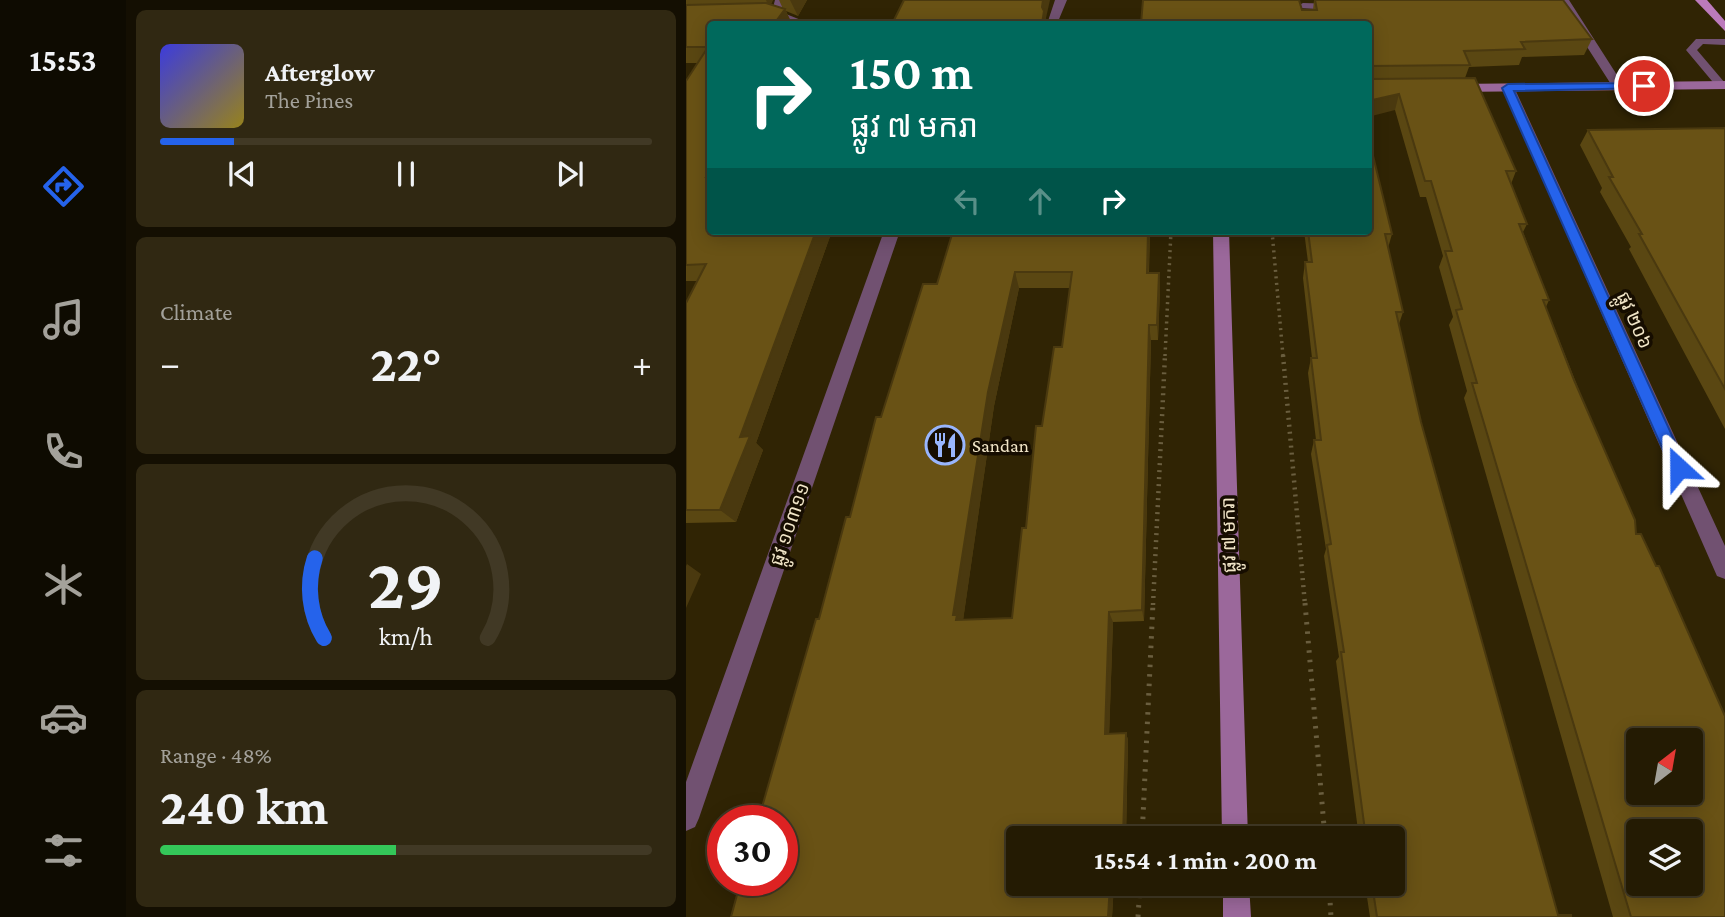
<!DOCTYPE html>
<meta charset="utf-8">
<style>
body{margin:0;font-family:"Crimson Pro","Noto Sans Khmer",serif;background:#302812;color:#f1f3f6;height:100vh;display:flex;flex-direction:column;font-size:26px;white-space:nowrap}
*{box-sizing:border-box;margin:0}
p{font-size:23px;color:#a3a19a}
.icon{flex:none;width:38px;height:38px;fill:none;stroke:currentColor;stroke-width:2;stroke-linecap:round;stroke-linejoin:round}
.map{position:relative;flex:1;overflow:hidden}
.sheet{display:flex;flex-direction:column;gap:10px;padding:10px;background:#140f02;width:560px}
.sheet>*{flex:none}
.guide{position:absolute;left:21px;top:21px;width:665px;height:214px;border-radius:7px;box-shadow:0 4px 18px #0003,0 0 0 2px #413925;background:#00695c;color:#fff;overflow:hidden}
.needle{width:46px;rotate:31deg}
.tools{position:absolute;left:940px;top:728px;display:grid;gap:14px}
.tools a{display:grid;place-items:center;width:77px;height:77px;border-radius:7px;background:#241b03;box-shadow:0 4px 18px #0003,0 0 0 2px #413925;font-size:35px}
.speed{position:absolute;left:21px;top:805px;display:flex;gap:14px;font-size:35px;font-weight:700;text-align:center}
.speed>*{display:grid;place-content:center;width:91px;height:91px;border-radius:50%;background:#241b03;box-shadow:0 4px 18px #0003,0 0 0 2px #413925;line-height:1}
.speed .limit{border:10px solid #d22;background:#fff;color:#111}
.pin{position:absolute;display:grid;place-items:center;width:60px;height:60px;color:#fff;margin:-30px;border:4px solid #fff;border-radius:50%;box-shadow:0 2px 7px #0007}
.me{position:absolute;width:77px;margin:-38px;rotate:336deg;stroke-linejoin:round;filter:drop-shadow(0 0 5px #0008)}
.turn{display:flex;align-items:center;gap:24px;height:147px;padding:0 28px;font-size:32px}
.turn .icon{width:91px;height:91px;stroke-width:2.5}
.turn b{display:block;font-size:49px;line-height:60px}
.lanes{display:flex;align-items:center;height:66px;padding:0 28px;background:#0003;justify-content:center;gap:35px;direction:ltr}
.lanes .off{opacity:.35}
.big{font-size:52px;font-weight:700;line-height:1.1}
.sheet .tile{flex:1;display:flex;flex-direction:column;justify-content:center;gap:10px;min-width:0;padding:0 24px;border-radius:10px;background:#302812}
.sheet .dial{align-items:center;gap:0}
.dial svg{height:182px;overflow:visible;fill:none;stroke:#413925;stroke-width:7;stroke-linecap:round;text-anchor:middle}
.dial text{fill:#f1f3f6;stroke:none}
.song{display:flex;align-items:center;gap:21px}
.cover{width:84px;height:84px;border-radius:10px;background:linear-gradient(135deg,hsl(240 70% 55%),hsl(50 70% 35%))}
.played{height:7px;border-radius:4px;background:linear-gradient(90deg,#2563eb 15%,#413925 15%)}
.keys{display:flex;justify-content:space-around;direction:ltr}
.heat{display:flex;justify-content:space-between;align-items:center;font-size:38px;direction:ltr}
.charge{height:10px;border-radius:5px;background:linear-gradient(90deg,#34c759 48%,#413925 0)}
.trip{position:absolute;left:320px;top:826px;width:399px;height:70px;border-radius:7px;background:#241b03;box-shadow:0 4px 18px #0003,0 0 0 2px #413925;font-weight:700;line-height:70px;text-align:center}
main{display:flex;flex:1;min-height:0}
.tab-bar{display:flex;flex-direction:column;width:126px;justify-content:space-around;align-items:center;background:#0e0b01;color:#a3a19a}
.tab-bar .icon{width:49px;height:49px}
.tab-bar .active{color:#2563eb}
.tab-bar b{font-size:32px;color:#f1f3f6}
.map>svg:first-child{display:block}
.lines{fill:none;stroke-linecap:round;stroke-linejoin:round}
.path-far2{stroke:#6a5e3f;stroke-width:3.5;stroke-dasharray:2 4.5;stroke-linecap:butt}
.path-far1{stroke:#6a5e3f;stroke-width:4.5;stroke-dasharray:2 5;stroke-linecap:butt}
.path{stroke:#6a5e3f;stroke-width:5;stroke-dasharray:2.5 7;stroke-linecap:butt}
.service{fill:#715171;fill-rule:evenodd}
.minor{fill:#715171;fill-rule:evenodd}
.secondary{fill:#9b689b;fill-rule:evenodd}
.primary{fill:#bc7abc;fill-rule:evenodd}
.wall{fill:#5a4712;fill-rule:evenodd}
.shaded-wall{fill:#4a390f}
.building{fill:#695215;stroke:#4a390f;stroke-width:2;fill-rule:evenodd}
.route{fill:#2563eb;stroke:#184099;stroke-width:2}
.labels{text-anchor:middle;stroke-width:7;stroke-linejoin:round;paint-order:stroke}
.street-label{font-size:19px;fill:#f1e5c7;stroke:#160d00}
.poi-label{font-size:19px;fill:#f1e5c7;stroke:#160d00;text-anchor:start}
</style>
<main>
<nav class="tab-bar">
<b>15:53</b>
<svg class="icon active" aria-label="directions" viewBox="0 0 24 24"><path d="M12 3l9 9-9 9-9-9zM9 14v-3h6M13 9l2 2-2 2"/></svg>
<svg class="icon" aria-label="music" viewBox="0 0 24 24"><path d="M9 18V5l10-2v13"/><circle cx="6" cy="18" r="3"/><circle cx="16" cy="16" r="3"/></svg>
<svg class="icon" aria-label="phone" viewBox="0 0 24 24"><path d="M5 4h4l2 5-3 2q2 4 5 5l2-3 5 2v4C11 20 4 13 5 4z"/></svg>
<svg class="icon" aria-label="climate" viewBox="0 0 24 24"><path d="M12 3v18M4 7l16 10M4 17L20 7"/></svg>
<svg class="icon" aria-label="car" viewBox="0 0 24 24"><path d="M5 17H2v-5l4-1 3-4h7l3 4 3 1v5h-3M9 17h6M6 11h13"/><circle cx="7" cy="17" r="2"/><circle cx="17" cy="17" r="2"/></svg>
<svg class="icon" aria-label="filters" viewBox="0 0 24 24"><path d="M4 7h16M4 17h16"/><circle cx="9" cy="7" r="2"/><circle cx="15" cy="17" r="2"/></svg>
</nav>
<section class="sheet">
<div class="tile">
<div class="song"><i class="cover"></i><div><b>Afterglow</b><p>The Pines</p></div></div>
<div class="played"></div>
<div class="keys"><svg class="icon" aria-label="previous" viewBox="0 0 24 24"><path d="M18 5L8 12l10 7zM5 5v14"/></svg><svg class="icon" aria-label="pause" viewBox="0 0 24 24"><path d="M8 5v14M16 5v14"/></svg><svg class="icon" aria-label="next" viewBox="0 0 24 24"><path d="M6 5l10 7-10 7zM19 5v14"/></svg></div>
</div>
<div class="tile"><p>Climate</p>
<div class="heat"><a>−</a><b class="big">22°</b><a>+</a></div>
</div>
<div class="tile dial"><svg viewBox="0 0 100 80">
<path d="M14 69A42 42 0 1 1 86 69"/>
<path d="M14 69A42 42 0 0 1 10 34" stroke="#2563eb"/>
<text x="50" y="56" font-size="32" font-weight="700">29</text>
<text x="50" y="72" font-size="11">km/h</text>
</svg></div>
<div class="tile"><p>Range · 48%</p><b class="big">240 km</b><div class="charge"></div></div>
</section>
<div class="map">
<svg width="1039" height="917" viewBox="0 0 1039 917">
<rect width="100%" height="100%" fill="#302404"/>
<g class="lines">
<path class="path-far2" d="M586,231L597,356
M479,356L485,231"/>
<path class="path-far1" d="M597,355L619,605
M467,605L479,355"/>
<path class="path" d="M619,603L639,838
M456,838L467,603
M643,884L645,917
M452,917L454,884"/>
<path class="service" d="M89,0H99L95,12L125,24H112L85,15Z
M1010,39H1039V45L1017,44L1011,50L1039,83V87H1031L1000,50Z"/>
<path class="minor" d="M369,0H381L371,24H361Z
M871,0H883L938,86L936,89H928Z
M617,3L651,4L657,7L651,10L613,8L611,6Z
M818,84L828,87L1039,546V579L1031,576L816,87Z
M198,231H214L13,818L9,827L0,831V782Z"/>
<path class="secondary" d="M1039,81V89L767,92L761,88L767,84Z
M527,231H543L562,838H536Z
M537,884H563L565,917H537Z"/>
<path class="primary" d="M1009,0H1021L1039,21V31Z"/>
</g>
<path class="wall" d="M0,0H87L85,4L97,9L93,0H121L112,16L100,11L106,24H24V231H146L70,443L77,450L50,522L0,523V303L11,281H0V81L12,63H0Z
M628,0H877L906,39L898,55L836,57L833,65L783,67L779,78L830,171L825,184L841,224L837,232L863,300L860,307L950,534L1039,917H927L778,398L781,391L763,325L767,317L753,267L757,256L740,197H734L709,110L616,10H627Z
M1039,128V429L943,249L945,247L914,192L916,188L894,145L902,130Z
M267,231H464L463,273H473L474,289L472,340H465L458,621L427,622L423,734L440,733L442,740L440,838H332V884H428L426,917H45L55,880H96V821H72L130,619H133L160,517H164L190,417H195L237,284H251ZM333,288H384L376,347H368L356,426H350L340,528H336L326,618L277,620L308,406Z
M618,231H682L706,234L702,248L717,312L713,324L735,422L871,915L885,917H684L679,884H707V838H673L650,661L653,657L638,556L640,549L625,454L628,440H630L622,373L625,358H626L617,278L619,262H622Z"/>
<path class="shaded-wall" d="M80,0H87L83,7Z
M104,0H121L112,16Z
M357,0H364L360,18L361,24H356V7Z
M99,9L106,24H88Z
M713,94L709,110L682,117V101Z
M130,231H146L70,443L77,450L50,522L34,510L54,437Z
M462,231H464L462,289L461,273Z
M329,272L333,288L308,406L277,621L270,620L267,615L302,392Z
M473,273L474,289L472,340L471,325Z
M463,325L465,340L458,621L456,610Z
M1,564L15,574L0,608V566Z
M423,612L427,622L423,740L419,734Z
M440,733L442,740L440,838H437Z
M424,884H428L426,917H422Z"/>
<path class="building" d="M218,0H357L356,7L358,11L356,24H206Z
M457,0H613L616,10H631L629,0H877L906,39L835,42L839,49L778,51L784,65L685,66L683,77L685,79L789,78L830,171H820L841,224H833L863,300H857L888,380L949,520L950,534H955L970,566H973L1039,716V917H945L786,383H791L770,310L776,309L759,251H766L745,181H739L713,94L682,101V24H455ZM952,740H1004V793H952ZM952,831H1004V884H952Z
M80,3L99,9L88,24H24V169L20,177H24V231H130L54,437L64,436L34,510H0V303L20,264L0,265V81L22,47H0V5Z
M1039,128V389L953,234H956L923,177H927L902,130Z
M682,135L706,234H699L717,312H710L735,422L872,915H885V917H691L686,884H707V838H680L655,652H658L641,545L645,544L628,440H635L625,358H631L619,262H626L622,231H682Z
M267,231H462L461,273H473L471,325H463L456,610L423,612L419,734L440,733L437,838H332V884H424L422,917H45L55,880H96V821H72L130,619H133L160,517H164L190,417H195L237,284H251ZM329,272H386L376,347H368L356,426H350L340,528H336L326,618L270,620L271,615H267L302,392Z"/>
<path class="route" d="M958,83L961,84V88L828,91L1001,468L993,475L985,468L816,88L822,84Z"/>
<defs>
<symbol id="restaurant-ring" viewBox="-11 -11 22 22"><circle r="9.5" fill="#160d00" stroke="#98b5fd" stroke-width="1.5"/><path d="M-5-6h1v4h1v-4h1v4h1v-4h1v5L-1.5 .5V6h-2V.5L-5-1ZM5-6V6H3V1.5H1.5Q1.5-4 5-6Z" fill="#98b5fd"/></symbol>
</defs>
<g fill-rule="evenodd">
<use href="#restaurant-ring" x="237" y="423" width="44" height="44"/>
</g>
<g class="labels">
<g class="street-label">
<text transform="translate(949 320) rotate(66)" y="7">ផ្លូវ ២០៦</text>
<text transform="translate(103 524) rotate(-71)" y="7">ផ្លូវ ១០៣១១</text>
<text transform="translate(542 535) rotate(-91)" y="7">ផ្លូវ ៧ មករា</text>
</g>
<g class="poi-label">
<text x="286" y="452">Sandan</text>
</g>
</g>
</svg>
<div class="tools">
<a><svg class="needle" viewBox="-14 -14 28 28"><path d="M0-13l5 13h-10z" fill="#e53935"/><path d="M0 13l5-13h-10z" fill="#a3a19a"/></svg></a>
<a><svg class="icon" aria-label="layers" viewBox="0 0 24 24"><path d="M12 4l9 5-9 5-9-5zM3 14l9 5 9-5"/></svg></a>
</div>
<div class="speed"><div class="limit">30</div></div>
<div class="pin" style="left:958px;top:86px;background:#d93025"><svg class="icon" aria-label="arrive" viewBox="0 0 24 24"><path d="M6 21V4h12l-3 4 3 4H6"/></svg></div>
<svg class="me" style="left:993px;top:468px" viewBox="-20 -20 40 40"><path d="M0-17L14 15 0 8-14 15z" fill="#2563eb" stroke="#fff" stroke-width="4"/></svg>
<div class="trip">15:54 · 1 min · 200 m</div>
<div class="guide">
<div class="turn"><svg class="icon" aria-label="right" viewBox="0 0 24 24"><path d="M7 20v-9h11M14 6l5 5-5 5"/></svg><div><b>150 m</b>ផ្លូវ ៧ មករា</div></div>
<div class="lanes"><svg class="icon off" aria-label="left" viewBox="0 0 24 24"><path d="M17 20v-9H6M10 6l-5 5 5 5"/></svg><svg class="icon off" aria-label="ahead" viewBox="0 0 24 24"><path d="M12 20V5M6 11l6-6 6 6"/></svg><svg class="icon" aria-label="right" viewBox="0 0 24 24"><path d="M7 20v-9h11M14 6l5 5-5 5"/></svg></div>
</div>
</div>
</main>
